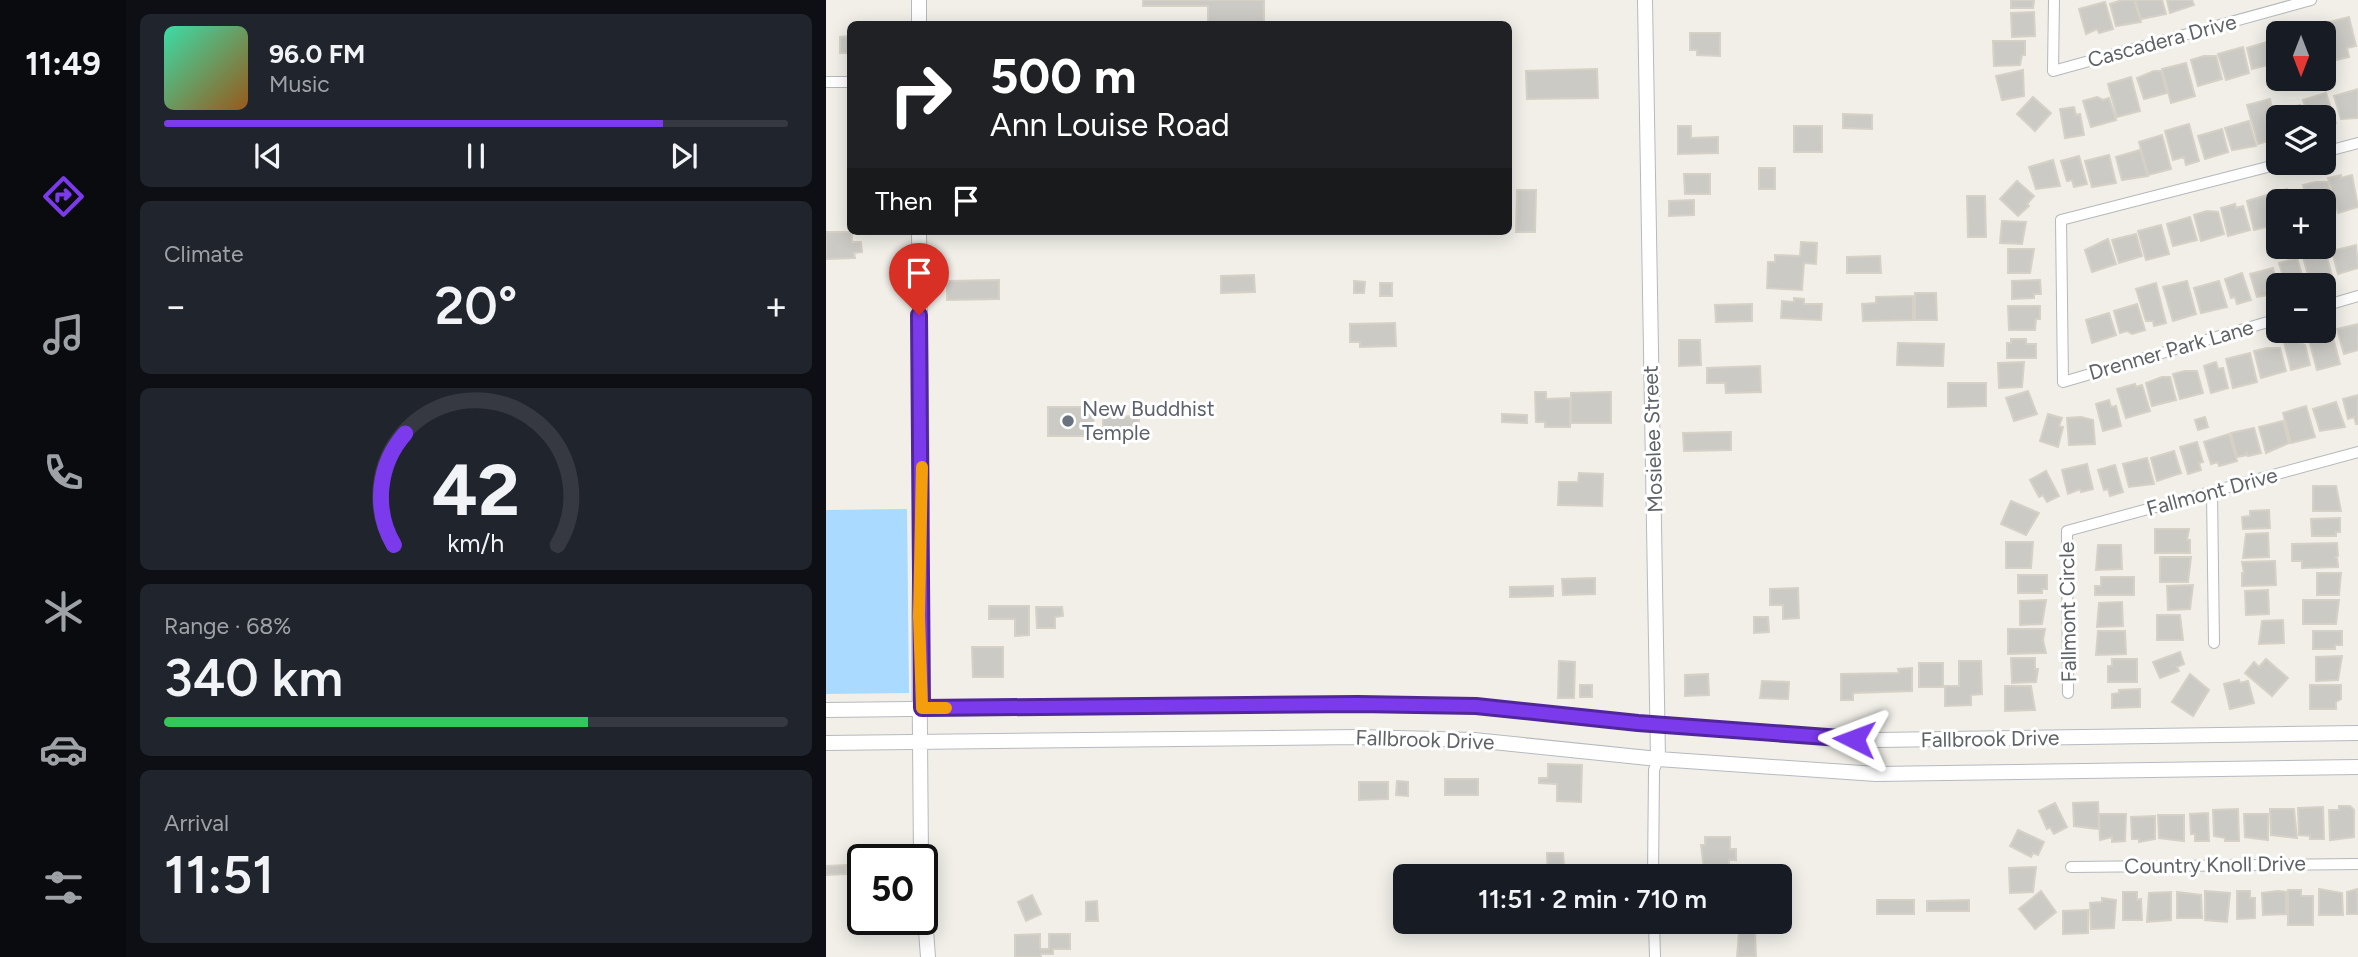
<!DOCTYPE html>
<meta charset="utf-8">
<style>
body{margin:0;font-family:Figtree,sans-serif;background:#20242c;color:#f1f3f6;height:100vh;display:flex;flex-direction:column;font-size:26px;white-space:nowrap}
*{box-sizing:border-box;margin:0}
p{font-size:23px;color:#9ea1a6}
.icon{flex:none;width:38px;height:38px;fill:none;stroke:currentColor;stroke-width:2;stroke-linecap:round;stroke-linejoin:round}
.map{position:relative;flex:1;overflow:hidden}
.drawer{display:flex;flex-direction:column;gap:14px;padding:14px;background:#0d0f14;width:700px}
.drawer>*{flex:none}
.hud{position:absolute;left:21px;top:21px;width:665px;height:214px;border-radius:10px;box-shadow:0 4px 18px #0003;background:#202124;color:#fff;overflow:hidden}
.needle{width:46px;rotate:180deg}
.tools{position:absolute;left:1440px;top:21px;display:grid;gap:14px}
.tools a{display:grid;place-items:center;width:70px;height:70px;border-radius:10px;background:#171b24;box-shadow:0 4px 18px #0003;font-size:35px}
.speed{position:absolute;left:21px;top:844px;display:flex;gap:14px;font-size:35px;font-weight:700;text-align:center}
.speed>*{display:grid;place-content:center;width:91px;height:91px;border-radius:50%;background:#171b24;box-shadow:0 4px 18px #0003;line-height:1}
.speed .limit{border:4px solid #111;border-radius:10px;background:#fff;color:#111}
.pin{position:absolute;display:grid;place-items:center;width:60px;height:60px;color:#fff;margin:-72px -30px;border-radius:50% 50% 50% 0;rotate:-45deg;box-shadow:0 0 7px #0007}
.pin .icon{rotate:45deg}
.me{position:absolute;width:77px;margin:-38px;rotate:273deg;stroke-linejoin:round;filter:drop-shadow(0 0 5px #0008)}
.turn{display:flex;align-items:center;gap:24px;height:147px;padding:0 28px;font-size:32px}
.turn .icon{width:91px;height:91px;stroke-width:2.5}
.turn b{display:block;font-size:49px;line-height:60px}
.then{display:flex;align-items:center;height:66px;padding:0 28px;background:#0003;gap:14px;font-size:26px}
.big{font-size:52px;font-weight:600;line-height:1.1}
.drawer .card{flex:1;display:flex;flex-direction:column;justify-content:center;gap:10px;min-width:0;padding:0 24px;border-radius:10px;background:#20242c}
.drawer .dial{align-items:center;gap:0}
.dial svg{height:182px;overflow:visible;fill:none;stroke:#363941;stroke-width:7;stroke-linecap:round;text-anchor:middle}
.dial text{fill:#f1f3f6;stroke:none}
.song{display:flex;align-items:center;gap:21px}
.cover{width:84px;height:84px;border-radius:10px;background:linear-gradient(135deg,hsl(160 70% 55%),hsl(30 70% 35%))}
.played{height:7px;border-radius:4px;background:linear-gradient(90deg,#7c3aed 80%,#363941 80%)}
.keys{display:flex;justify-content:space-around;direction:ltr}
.heat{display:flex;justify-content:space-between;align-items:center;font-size:38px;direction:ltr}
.charge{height:10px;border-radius:5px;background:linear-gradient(90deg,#34c759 68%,#363941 0)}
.trip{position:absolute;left:567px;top:864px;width:399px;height:70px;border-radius:10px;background:#171b24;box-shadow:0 4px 18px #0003;font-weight:600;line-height:70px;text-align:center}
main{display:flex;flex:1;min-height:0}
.menu{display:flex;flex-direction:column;width:126px;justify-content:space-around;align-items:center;background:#090b0e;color:#9ea1a6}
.menu .icon{width:49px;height:49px}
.menu .active{color:#7c3aed}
.menu b{font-size:32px;color:#f1f3f6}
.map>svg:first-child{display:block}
.water{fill:#aadaff}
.building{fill:#cccac5;stroke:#d6d1c6;stroke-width:2}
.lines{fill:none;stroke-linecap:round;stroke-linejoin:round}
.street-casing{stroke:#b5b8bc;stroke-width:12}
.secondary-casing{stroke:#b6babf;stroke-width:16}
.street{stroke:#fff;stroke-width:10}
.secondary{stroke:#fff;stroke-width:14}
.route-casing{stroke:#51269a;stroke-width:18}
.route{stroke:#7c3aed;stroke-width:12}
.slow{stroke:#f59e0b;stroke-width:12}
.worship-dot{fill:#6b7280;stroke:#fff;stroke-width:2.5}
.labels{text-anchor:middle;stroke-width:6;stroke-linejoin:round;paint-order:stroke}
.street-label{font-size:21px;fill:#5f6368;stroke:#fff}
.worship-label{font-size:21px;fill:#5b616d;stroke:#fff;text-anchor:start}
</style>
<main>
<nav class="menu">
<b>11:49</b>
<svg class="icon active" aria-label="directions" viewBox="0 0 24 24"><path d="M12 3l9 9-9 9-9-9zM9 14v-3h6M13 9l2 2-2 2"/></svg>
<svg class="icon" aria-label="music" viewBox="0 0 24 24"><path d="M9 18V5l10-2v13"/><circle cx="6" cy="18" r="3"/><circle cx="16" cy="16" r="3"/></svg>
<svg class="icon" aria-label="phone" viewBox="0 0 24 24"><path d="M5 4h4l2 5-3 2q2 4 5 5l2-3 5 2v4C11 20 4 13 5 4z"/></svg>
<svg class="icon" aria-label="climate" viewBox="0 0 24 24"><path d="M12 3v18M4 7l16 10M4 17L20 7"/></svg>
<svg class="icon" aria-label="car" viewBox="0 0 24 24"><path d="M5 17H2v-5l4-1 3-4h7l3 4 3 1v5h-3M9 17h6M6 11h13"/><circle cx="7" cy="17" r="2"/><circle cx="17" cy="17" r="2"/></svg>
<svg class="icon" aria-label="filters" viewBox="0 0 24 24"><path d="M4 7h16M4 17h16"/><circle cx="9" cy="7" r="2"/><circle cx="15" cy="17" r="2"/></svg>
</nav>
<section class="drawer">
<div class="card">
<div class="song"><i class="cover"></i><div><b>96.0 FM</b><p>Music</p></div></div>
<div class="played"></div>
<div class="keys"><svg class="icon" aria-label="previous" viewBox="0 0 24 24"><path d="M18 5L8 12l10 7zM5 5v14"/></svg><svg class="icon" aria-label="pause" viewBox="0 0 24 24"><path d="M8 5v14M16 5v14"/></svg><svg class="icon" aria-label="next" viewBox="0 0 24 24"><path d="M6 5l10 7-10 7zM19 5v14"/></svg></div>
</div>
<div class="card"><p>Climate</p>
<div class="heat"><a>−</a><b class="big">20°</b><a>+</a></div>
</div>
<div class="card dial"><svg viewBox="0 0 100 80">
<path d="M14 69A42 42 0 1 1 86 69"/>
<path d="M14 69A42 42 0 0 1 19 20" stroke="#7c3aed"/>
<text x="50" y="56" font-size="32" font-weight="700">42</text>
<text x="50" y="72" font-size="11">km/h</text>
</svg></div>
<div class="card"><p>Range · 68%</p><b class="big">340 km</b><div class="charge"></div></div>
<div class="card"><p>Arrival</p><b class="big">11:51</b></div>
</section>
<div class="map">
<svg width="1532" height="957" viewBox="0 0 1532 957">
<rect width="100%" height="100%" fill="#f1efe8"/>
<path class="water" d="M81,509L83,693L0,694V510Z"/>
<path class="building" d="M317,0H438V23H382V6H317Z
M1185,0H1208V1L1207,8H1185Z
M1296,0H1308L1315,22L1290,26L1284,4Z
M1309,0H1336L1340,14L1315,19Z
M1341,0H1366L1368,5L1344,13Z
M1279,2L1287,29L1273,33L1271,29L1260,34L1253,9Z
M1208,12L1209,36L1186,37L1185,13Z
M1523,17L1530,46L1521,48L1523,57L1510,60L1500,23Z
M1499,26L1505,49L1498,51V33H1475L1474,30Z
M864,33H894V56L871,55V50H864Z
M24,36V53H14V37Z
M1452,36V67L1444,38Z
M1167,41H1199V55H1196L1194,65L1168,66Z
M1444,41L1450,63L1426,69L1421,48Z
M1417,47L1423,73L1400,80L1392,54Z
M1378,56H1390L1396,79L1372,86L1365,60Z
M1360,63L1369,96L1345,103L1336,69Z
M771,69L772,98L701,99L700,71Z
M1197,70L1198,96L1176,100L1170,76Z
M1328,71H1335L1341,93L1318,99L1311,78Z
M1305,77L1314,111L1291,117L1282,84Z
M1532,89V118L1515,119L1508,96Z
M1500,93L1510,123L1498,127V117H1482L1477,100Z
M1207,97L1225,113L1209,131L1191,114Z
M1271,97L1277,100L1283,98L1290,120L1265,127L1257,101Z
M1444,99L1452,138L1432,144L1421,105Z
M1474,105L1477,117H1459L1457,110Z
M1248,107L1250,115L1254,114L1258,135L1239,138L1234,109Z
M1017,114L1046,115V129L1017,128Z
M1423,121L1430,146L1406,150L1399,128Z
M1363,124L1373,161L1360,165L1358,157L1347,160L1339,131Z
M852,126H865V138L892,137V153L852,154Z
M968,126H996V152H968Z
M1396,129L1402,152L1379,159L1372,136Z
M1336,135L1345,169L1322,175L1313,142Z
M1314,150L1322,176L1296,180L1290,157Z
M1283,155L1290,183L1266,187L1259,161Z
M1253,156L1261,184L1248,187L1246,180L1241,181L1235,161Z
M1227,160L1234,186L1210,189L1203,167Z
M933,168H949V189H933Z
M858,174H884V194H859Z
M1515,175V178L1526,175L1532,207L1512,213L1502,178Z
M1191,181L1208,196L1201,204L1203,206L1192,216L1174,199Z
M1490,182H1502L1508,204L1498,207V201H1481L1477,185Z
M1461,189L1462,195L1472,192L1475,201H1452V207L1449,193Z
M691,190H710L709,232H690Z
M1444,194L1452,224L1428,230L1421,201Z
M1141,196H1159L1160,237H1142Z
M868,200V215L843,216V201Z
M1409,204L1410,208L1417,206L1424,230L1402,236L1395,208Z
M1381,211L1392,212L1398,234L1375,241L1368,215Z
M1364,217L1371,240L1347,246L1341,224Z
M1176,221L1200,222L1196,244L1174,243Z
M1335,225L1343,254L1320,260L1312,231Z
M0,232H26V242H35L36,252L28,253L29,258L0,259Z
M1310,234L1316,256L1293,263L1286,240Z
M1282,239L1290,264L1266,272L1259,250Z
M975,242L991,243L990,264L978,263L976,290L941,288L942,262H949V255L974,256Z
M1530,245L1532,268L1512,274L1506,251Z
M1498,246L1506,276L1484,282L1475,250Z
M1182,249H1208L1204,273H1182Z
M1054,256L1055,273H1021V257Z
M1471,258L1479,285L1459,283L1453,263Z
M1447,268L1452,290L1444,292V295L1431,297L1424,274Z
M1416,273L1425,300L1411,304L1409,297L1405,298L1399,279Z
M428,275L429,292L395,293V276Z
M173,280V299L121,300V281Z
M1214,280L1215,294H1208V298L1186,299V281Z
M528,281L539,282L538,293H528Z
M1361,281L1370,314L1347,321L1337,287Z
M1393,281L1401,307L1375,313L1368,288Z
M554,283H566V296H554Z
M1330,283L1340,323L1328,326L1327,321H1320L1310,289Z
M1089,293H1110L1111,320H1089Z
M1087,296V320L1037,321L1036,304L1050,303V297Z
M968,298L978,299V304H996L995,320L955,318L956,301L968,302Z
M926,304V321L890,322L889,305Z
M1311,304L1319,330L1306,334L1301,331L1294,333L1288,311Z
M1182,306H1214V319H1210L1209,330H1183Z
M1283,313L1290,335L1266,343L1260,320Z
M569,323L570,346L534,347V342H524V324Z
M1532,324V350L1518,354L1511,329Z
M1505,330L1514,364L1491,370L1482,336Z
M1472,338L1473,343L1479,345L1484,365L1465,370L1458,342Z
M1185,339H1200V344H1210V358H1181V343H1185Z
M853,340H874L875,365L853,366Z
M1072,343L1118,344L1117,366L1071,365Z
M1441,348H1454L1460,371L1435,378L1428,351Z
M1424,353L1431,382L1407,388L1400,359Z
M1198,362L1196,387L1173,388L1172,363Z
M1390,362L1392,369L1397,368L1402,388L1385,393L1378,366Z
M934,366L935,392L900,393L899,383H881V368Z
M1359,371H1371L1377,393L1354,399L1347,374Z
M1336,377H1344L1350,400L1326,406L1320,383Z
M1122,383H1160V406L1122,407Z
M1309,384L1310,387L1316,385L1324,411L1300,418L1291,389Z
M1202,391L1211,414L1188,421L1180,398Z
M709,392H720V399L744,398V427H719V422H710Z
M785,392V423H745V393Z
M1532,395V424H1530L1528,417L1522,419L1517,399Z
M1283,400L1285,407L1290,406L1295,426L1277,431L1270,404Z
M1510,402L1519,427L1494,431L1487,409Z
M1480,406L1489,437L1465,443L1457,413Z
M222,407H267L268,436H222Z
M676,414L701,415V423L676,422Z
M1222,414L1236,418L1233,426L1237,427L1232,447L1214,441Z
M313,416V430L277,431V417Z
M1255,417L1267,420L1269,444L1243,445L1241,418Z
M1379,417L1382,427L1372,430L1369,420Z
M1457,421L1463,443L1440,453L1433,427Z
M1428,428L1435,453L1422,456L1420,452L1421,455L1411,457L1405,433Z
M905,432V450L858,451L857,433Z
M1403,434L1411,461L1393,466L1392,462L1385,464L1378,442Z
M1371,442L1377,462L1373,463L1375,470L1362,474L1354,447Z
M1348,451L1355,473L1331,481L1325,458Z
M1321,458L1328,484L1303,487L1297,464Z
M1261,464L1267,489L1255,492L1254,489L1242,494L1236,470Z
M1289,465L1297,492L1284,496L1282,489L1278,490L1272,470Z
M1220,471L1233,496L1221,502L1217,495L1213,497L1204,480Z
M753,473L777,474L776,506L732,505L733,482H752Z
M1487,486H1510L1515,511H1487Z
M1185,501L1213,513L1200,535L1175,524Z
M1443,510L1444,528L1417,529L1416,517L1424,516V511Z
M1514,518V532H1510V536H1486L1485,519Z
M1329,529H1363L1361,540H1364V553H1329Z
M1442,533L1443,557L1417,558L1420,534Z
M1180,542H1207L1205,568H1180Z
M1511,543L1512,556L1508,558L1511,557L1512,567L1476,568V561H1466V544Z
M1272,545H1295L1296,569L1270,570Z
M1334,557H1365L1362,582H1334Z
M1449,561L1450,585L1416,586V573H1418L1416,562Z
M1491,573H1515L1513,595H1491Z
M1192,575H1221V589H1216V593H1192Z
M1275,577H1308V595H1269V586H1275Z
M769,578V594L737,595L736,579Z
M1367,585L1364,609L1342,610L1341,586Z
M727,586V596L684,597V587Z
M972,588L973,618L957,619V605H944V589Z
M1442,590L1443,614L1420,615L1419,591Z
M1220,600L1216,624L1194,625V601Z
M1477,600H1513L1510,624H1477Z
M1296,602L1297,626L1271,627L1273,603Z
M163,606H203V635L189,636V619H163Z
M210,607H236L237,616L229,617V628H211Z
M1331,615H1354L1357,640H1331Z
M928,617H942L943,632L928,633Z
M1457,620L1458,643L1433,644L1436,621Z
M1182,629H1219L1217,640L1220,653L1182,654Z
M1272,631H1299L1300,654L1270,655Z
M1487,631H1516V645H1509V649H1487Z
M146,647H177V677H147Z
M1354,652L1358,664L1351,667L1353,671L1334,678L1327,662Z
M1516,656L1512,680L1490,681V657Z
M1185,658H1209V669H1212L1210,682L1186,683Z
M1286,659H1311V682H1282V666H1286Z
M1440,659L1462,678L1446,696L1419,673L1428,662L1433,667Z
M733,661L749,662L748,698H732Z
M1133,661H1155L1156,694L1145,695V705L1119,706V686H1133Z
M1093,663H1117V687H1093Z
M1086,668V691L1027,693V700H1015V674L1073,673L1072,669Z
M882,674L883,695L859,696V675Z
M1364,674L1383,690L1367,716L1346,702Z
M1413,680L1414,683L1422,681L1428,703L1404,709L1398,684Z
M936,681L963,682L962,699L934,698Z
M754,685H766V697H754Z
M1484,685H1515V699L1510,702V709H1484Z
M1179,686H1205L1209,710L1179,711Z
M1314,689V707L1286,708V694L1293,693V690Z
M722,764L756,765L755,802L731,801V784L713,783V778H722Z
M619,779H652V795H619Z
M571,781L582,782V796L570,795Z
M533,782H562V799L533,800Z
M1272,802L1273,829L1248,826L1247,803Z
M1229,803L1241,827L1228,834L1224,827L1221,829L1213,811Z
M1513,806H1524L1528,810V837L1504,840L1503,810H1513Z
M1497,807L1498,839H1484V836L1473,835L1472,808Z
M1412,809L1413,841H1399V838L1388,836L1387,810Z
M1444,809H1468L1471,838L1445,835Z
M1382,813L1383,841H1369V834H1365L1364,814Z
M1273,814H1300L1299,841L1286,842V837L1274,840Z
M1418,814H1442V840L1419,837Z
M1332,815H1358V841L1333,838Z
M1329,816V839L1313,842V839H1306L1305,817Z
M1192,830L1218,842L1212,855L1207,853L1205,857L1184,846Z
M879,837H904V849H910V860H903V869H878L875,845H879Z
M721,853H737L738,865H746L747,875L722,877Z
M20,865V874L0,875V866Z
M1210,867L1207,892L1184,893L1183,868Z
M1493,889L1516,893L1517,915H1493Z
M1531,889L1532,914H1521V892Z
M1462,890H1475V896H1487V925H1462Z
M1215,891L1230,912L1209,929L1193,909Z
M1379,891L1404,893L1401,922L1379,920Z
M1411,891H1424V898H1429V918L1411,919Z
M1452,891L1460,892V914L1437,915L1436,893Z
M1297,892H1311V900L1315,899L1316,920H1297Z
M1345,892V920L1321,922L1323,893Z
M1351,892L1375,895L1376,918H1351Z
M206,895L215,914L200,921L192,902Z
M1276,898L1290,900L1288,928L1265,929L1264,903L1276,902Z
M1051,900H1088V914H1051Z
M1143,900V911H1101V901Z
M271,901L272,921H260V902Z
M1262,910V933L1237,934V911Z
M929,932L930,957H911L913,933Z
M214,934V949H223V934H244V949H227V954H215V957H189V935Z"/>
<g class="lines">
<defs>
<path id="street" d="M1228,0L1227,71L1485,0
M0,82H24
M1498,152L1532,143
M1498,306L1532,296
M1452,319L1237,382L1235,220L1457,163
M1386,492L1388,643
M1242,693L1241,531L1532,452
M1245,867L1532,864
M827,877L828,770L832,759
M828,922L829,957"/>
<path id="secondary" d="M819,0L832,759
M93,24V0
M93,231L96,502L93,616L95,859
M0,710L532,704L650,706L812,723L1051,740L1532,733
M0,743L532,737L648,740L832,759L1050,774L1532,767
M96,878L102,957"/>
</defs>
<use href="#street" class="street-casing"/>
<use href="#secondary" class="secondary-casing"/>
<use href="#street" class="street"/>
<use href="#secondary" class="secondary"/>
</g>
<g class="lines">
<defs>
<path id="route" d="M93,315L96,708L532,704L650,706L812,723L1028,739"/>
</defs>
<use href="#route" class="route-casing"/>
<use href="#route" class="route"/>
<path class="slow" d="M96,467L93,616L96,708H120"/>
</g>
<circle class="worship-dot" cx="242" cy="421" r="7"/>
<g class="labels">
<g class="street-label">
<text transform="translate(1336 41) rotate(-15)" y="7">Cascadera Drive</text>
<text transform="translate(1345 350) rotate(-16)" y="7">Drenner Park Lane</text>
<text transform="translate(827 439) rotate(-92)" y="7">Mosielee Street</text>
<text transform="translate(1386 492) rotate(-15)" y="7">Fallmont Drive</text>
<text transform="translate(1242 612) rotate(-91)" y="7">Fallmont Circle</text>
<text transform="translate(1164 739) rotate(-1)" y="7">Fallbrook Drive</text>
<text transform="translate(599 740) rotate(2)" y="7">Fallbrook Drive</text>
<text transform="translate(1389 865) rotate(-1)" y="7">Country Knoll Drive</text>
</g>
<g class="worship-label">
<text x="256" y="416">New Buddhist<tspan x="256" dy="24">Temple</tspan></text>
</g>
</g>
</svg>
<div class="tools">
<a><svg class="needle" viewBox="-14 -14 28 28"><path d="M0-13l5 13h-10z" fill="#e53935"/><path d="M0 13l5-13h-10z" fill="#9ea1a6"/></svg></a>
<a><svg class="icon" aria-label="layers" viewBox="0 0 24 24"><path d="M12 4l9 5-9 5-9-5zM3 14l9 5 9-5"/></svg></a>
<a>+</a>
<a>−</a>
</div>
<div class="speed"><div class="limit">50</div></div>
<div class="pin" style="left:93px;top:315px;background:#d93025"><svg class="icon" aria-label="arrive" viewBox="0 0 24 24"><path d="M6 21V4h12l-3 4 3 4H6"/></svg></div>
<svg class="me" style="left:1028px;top:739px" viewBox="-20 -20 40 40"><path d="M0-17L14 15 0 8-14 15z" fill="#7c3aed" stroke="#fff" stroke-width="4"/></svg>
<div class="trip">11:51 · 2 min · 710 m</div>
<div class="hud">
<div class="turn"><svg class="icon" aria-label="right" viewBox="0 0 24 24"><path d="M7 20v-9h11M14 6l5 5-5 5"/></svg><div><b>500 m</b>Ann Louise Road</div></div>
<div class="then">Then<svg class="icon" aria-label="arrive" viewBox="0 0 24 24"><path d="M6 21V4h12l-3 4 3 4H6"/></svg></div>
</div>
</div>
</main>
